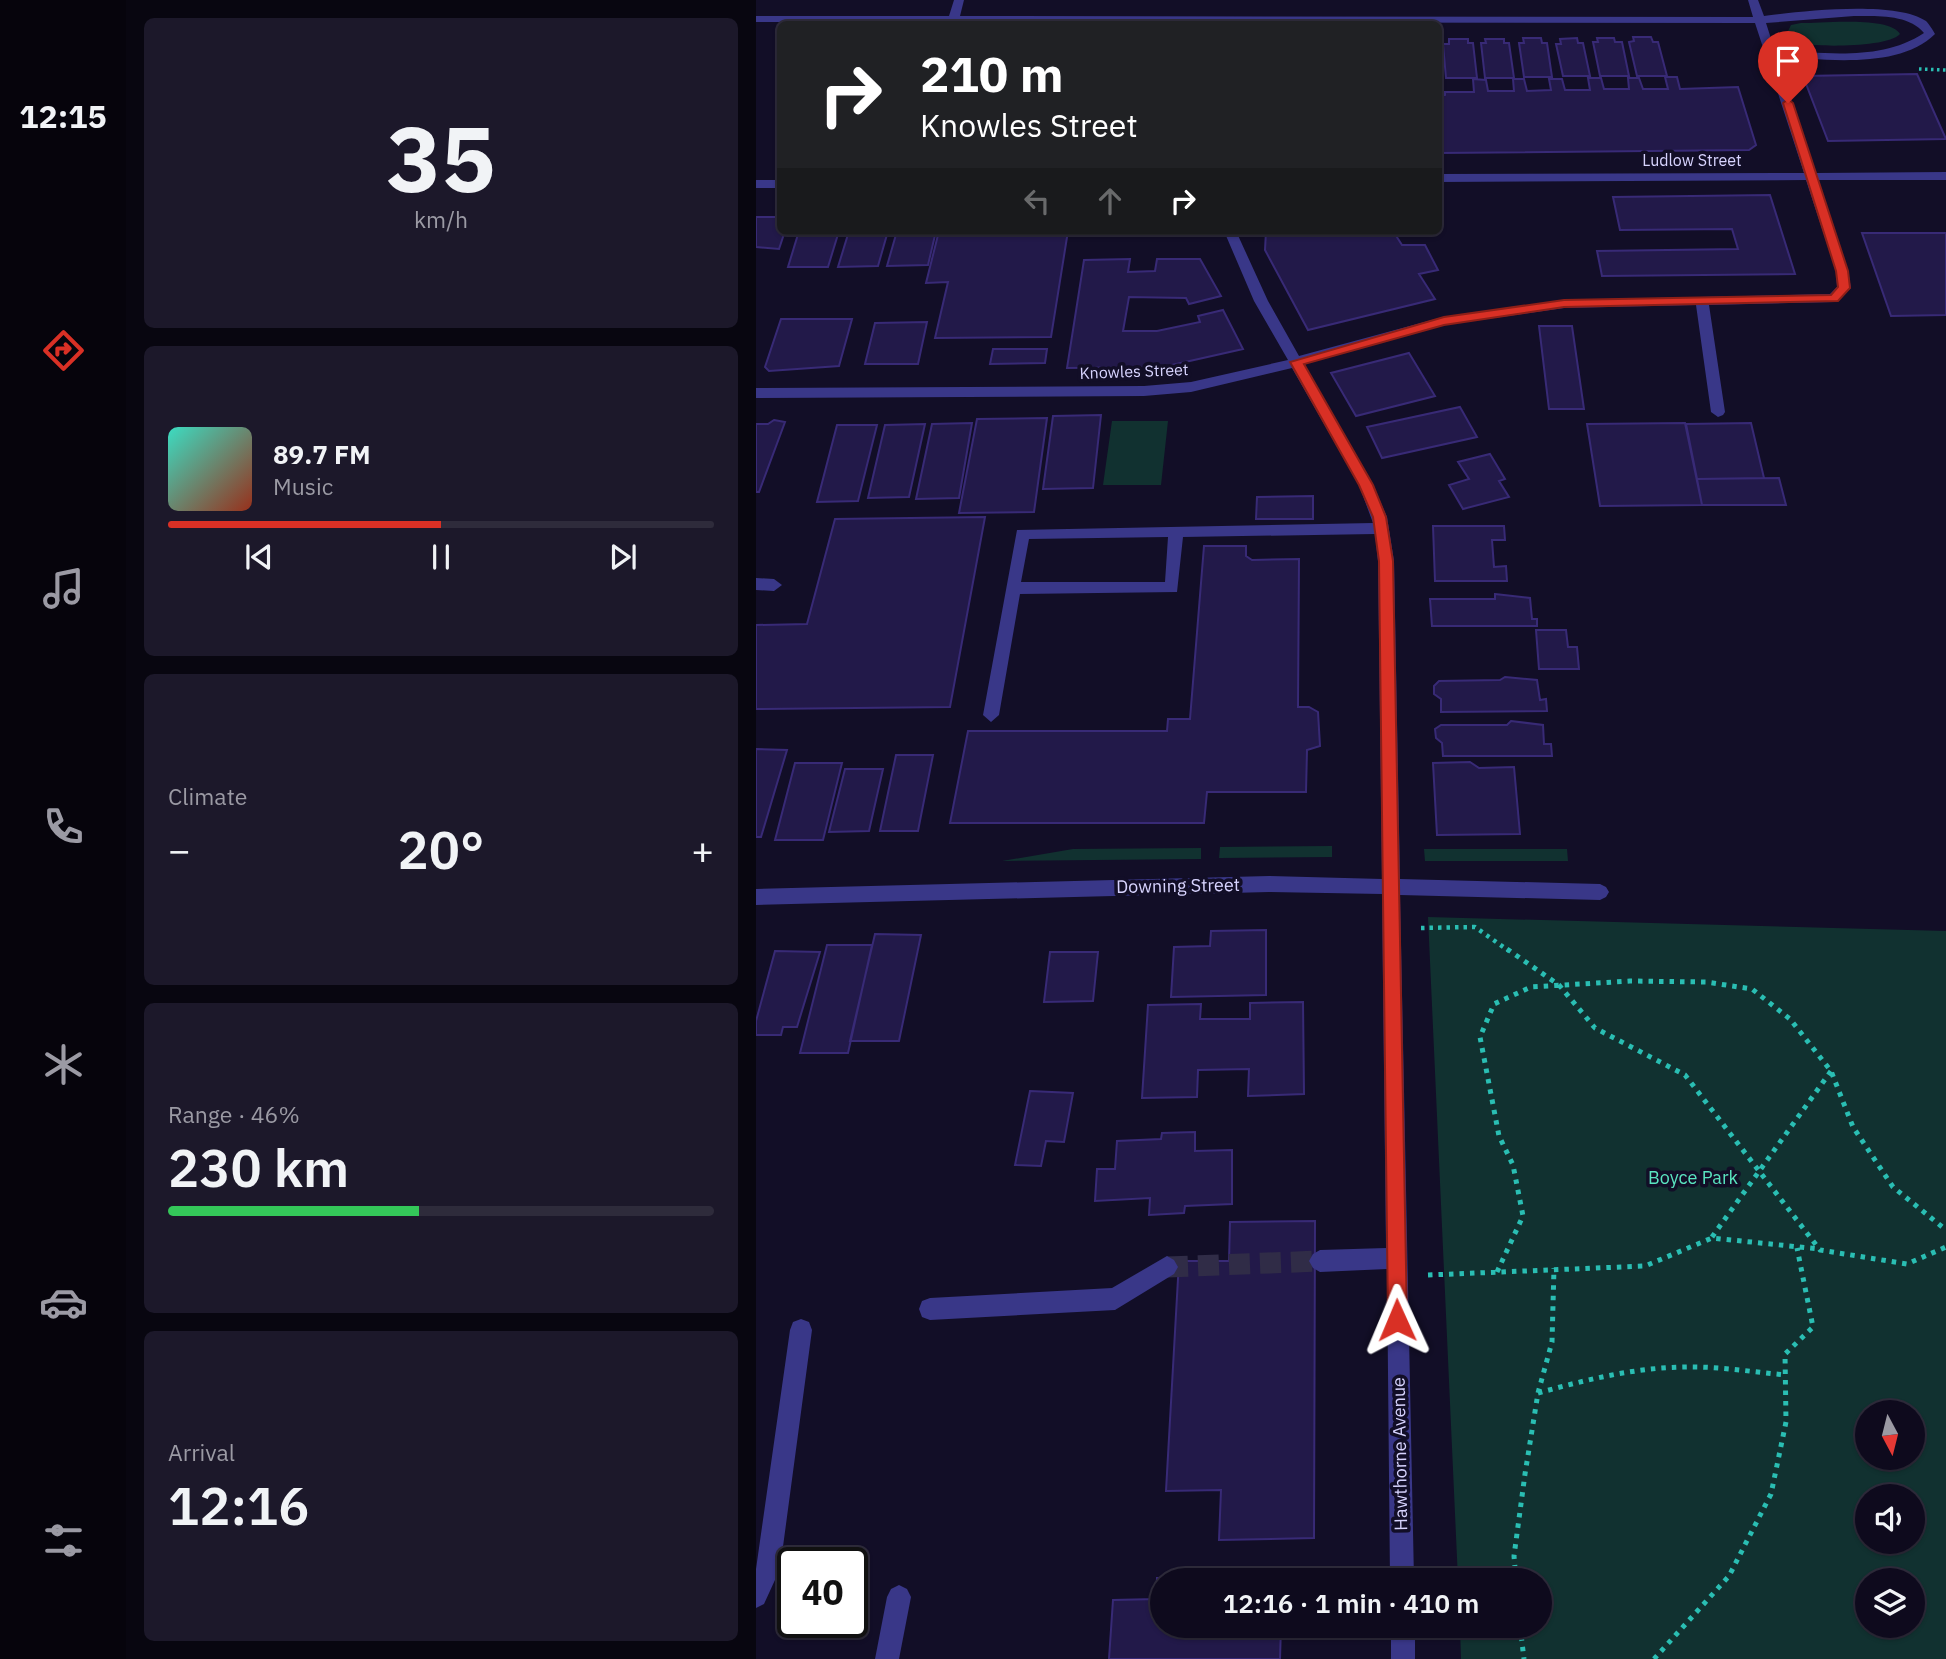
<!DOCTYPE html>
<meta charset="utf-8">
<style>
body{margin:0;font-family:"IBM Plex Sans",sans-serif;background:#1c182a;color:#f1f3f6;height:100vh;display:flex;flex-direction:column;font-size:26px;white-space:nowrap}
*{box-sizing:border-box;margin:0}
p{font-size:23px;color:#9b9aa4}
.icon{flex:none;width:38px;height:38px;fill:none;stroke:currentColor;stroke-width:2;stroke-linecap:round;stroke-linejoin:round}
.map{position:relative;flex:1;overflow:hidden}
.details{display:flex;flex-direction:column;gap:18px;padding:18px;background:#080610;width:630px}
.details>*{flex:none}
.hud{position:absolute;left:21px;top:21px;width:665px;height:214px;border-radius:10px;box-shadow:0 2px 5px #0004,0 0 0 2px #2e2b3b;background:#202124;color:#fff;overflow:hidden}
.needle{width:46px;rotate:173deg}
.fabs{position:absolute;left:1099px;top:1400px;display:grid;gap:14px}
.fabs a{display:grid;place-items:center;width:70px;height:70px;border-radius:50%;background:#0e0a1d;box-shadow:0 2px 5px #0004,0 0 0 2px #2e2b3b;font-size:35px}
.speed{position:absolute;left:21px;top:1547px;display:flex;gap:14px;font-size:35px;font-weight:700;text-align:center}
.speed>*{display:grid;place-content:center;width:91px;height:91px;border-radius:50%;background:#0e0a1d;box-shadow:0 2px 5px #0004,0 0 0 2px #2e2b3b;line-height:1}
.speed .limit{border:4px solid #111;border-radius:10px;background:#fff;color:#111}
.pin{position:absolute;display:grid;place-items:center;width:60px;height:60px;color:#fff;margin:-72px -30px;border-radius:50% 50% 50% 0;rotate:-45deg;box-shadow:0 0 7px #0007}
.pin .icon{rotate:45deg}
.me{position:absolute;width:77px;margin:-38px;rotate:359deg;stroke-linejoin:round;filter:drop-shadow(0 0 5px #0008)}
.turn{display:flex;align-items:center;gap:24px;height:147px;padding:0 28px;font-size:32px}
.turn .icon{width:91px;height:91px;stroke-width:2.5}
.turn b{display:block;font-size:49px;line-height:60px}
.lanes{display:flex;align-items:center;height:66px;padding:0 28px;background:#0003;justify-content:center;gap:35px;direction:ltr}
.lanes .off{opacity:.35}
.big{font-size:52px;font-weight:600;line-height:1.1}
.details .widget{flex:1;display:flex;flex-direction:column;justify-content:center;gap:10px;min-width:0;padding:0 24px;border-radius:10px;background:#1c182a}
.details .dial{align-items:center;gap:0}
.dial b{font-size:91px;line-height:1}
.song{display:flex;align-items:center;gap:21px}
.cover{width:84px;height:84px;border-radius:10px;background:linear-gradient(135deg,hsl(170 70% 55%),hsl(10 70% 35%))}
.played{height:7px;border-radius:4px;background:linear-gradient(90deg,#d93025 50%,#2e2b3b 50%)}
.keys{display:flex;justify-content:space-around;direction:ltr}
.heat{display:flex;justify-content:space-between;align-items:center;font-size:38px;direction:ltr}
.charge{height:10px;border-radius:5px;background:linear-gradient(90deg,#34c759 46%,#2e2b3b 0)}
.trip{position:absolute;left:394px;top:1568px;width:402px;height:70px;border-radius:35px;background:#0e0a1d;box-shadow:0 2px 5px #0004,0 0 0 2px #2e2b3b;font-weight:600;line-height:70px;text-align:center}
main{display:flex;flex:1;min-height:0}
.tabs{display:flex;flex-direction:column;width:126px;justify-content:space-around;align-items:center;background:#06040c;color:#9b9aa4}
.tabs .icon{width:49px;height:49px}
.tabs .selected{color:#d93025}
.tabs b{font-size:32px;color:#f1f3f6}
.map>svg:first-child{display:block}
.green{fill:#113130;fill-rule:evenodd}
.building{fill:#221949;stroke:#382a76;stroke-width:2}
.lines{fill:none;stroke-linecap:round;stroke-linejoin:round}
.minor-tunnel{stroke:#302c47;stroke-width:21;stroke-dasharray:21 10;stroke-linecap:butt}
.path-far2{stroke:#2abeb3;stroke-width:3.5;stroke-dasharray:2.5 3.5;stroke-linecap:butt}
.path-far1{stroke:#2abeb3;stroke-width:4.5;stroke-dasharray:3.5 5;stroke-linecap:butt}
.path{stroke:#2abeb3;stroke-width:5;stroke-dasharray:4.5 6;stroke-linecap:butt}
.minor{fill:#393788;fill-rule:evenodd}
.route{fill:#d93025;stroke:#8d1f18;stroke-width:2}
.labels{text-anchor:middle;stroke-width:7;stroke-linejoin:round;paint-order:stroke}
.far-street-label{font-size:16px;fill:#d8d4ff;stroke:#120e27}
.street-label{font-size:18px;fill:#d8d4ff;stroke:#120e27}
.park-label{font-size:18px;fill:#5ae5c0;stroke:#120e27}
</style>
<main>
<nav class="tabs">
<b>12:15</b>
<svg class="icon selected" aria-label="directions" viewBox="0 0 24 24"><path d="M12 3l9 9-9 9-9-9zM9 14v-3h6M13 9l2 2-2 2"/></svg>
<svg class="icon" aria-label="music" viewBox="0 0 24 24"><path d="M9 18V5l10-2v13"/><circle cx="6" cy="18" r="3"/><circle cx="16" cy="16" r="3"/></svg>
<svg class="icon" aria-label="phone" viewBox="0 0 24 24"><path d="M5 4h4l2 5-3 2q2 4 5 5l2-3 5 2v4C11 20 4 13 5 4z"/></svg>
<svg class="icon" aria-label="climate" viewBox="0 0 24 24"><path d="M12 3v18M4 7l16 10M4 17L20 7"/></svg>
<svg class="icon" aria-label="car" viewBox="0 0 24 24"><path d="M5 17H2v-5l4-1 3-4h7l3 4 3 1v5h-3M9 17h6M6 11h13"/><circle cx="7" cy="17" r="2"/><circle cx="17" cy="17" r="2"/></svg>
<svg class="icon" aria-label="filters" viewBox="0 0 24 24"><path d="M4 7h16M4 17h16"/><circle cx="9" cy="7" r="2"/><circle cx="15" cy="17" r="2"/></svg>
</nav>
<section class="details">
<div class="widget dial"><b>35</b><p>km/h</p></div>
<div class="widget">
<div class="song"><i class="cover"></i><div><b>89.7 FM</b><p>Music</p></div></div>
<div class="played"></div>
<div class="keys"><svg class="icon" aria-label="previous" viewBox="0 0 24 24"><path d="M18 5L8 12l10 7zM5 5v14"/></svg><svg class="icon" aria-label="pause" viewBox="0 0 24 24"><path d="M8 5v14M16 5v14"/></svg><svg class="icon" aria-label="next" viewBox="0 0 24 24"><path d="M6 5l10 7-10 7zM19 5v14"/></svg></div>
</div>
<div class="widget"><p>Climate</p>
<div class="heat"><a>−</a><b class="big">20°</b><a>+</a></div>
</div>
<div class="widget"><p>Range · 46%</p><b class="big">230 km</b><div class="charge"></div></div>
<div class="widget"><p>Arrival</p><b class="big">12:16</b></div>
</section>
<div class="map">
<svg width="1190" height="1659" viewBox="0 0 1190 1659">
<rect width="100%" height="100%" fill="#120e27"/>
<path class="green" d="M1045,23C1065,23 1135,16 1144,34C1133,47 1067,47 1049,44C1042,42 1035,37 1032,31L1035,25Z
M356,421H412L405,485H347Z
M576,846V857L463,858L464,847Z
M445,848V859L246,861L317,849Z
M668,849H811L812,861H669Z
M672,917L1190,931V1659H705L704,1626H784V1580H702ZM1157,1412V1458H1111V1412ZM1157,1496V1542H1111V1496ZM1157,1580V1626H1111V1580Z"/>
<path class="building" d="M877,37H895L897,42H902L911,76H881L873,42L878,41Z
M767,38H785L786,43H791L796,77H768L763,43H768Z
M821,38L822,43H827L834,76H807L800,44H805L804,39Z
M841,38H858L859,42H866L873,76H844L837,42H842Z
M693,39H712V43H717L721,78H690L687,44H693Z
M729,39H748V43H753L758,78H729L725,43H730Z
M1161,74L1190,139L1072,141L1047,76Z
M909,77H921L924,89L982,87L1000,145L993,150L682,153V96L689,95V92H718L717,79L730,80L732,91H758L757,79H768L771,91L795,90L793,79H806L809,90H834L832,78H845L848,89H873L872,78H883L887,89H912Z
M1014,195L1039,274L846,276L841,251L982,249L976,229L864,230L857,197Z
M0,217H24V231H29L23,249L0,247Z
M43,231H83L72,267H32Z
M93,231H132L122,266L82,267Z
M141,231H180L172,265L131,266Z
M183,231H312L295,337L179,338L192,282L170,283Z
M510,231H637L646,245H669L682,270L663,274L679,299L552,330L509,250Z
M1106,233H1190V315L1135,316Z
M374,259L372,272L399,271L401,259H444L465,296L433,304L430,298L373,297L367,331H401L444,322L442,316L467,310L487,349L407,367L311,368L328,260Z
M25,319H96L83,366L13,371L9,367Z
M171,322L162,364H109L119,323Z
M783,326H816L828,409H793Z
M237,349H291L289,363L234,364Z
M653,353L679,396L600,416L575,373Z
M704,407L721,437L626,458L611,427Z
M345,415L337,488L287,489L297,416Z
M291,418L278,512L203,513L221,419Z
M18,420L29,422L3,492H0V424H12Z
M216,423L203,498L160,499L176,424Z
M929,423L946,505L844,506L831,424Z
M995,423L1008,478L941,479L930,424Z
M169,424L153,497L112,498L129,425Z
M81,425H121L102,501L61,502Z
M734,454L749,479L743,481L753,497L707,509L693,485L713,479L702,462Z
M1023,478L1030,505H946L941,479Z
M557,496V519H500L501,497Z
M229,517L194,707L0,709V625L51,624L79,519Z
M677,526H748L749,540H736L738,567L750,566L751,581H679Z
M448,546H490V556L496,560L543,559L542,707H553L562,712L564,746L551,750L550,792H451L448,823H194L212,731H411L412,719H434Z
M739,594L774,598L776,619H781V626H676L674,599H739Z
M780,630H810L812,647H821L823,669H783Z
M749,677L781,680L784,700L790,699L791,711L685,712V699L678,694V686L683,681L744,680Z
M755,721L787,725L788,744H795L796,756H687L686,743L680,738L679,729L685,725H751Z
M0,749L31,750L5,837H0Z
M140,755H177L162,831H124Z
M714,762L723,768L758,767L764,834L681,835L677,763Z
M39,763H86L67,840H19Z
M89,769H127L113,831L73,832Z
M510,930V995L415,997L418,947L454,946L455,931Z
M119,934L165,935L143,1041H94Z
M71,945H116L92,1053H44Z
M19,951L64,952L41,1027H27L25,1035H0V1021Z
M294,952H342L337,1001L288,1002Z
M547,1002L548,1094L492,1096L493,1069L442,1070L441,1097L386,1098L392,1005L445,1004L444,1019H494V1003Z
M274,1091L317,1093L308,1142L290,1141L285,1166L259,1165Z
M439,1132V1151L476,1150V1204L429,1206L428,1213L393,1215L394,1198L339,1201L341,1169H359L361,1141L405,1139L406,1133Z
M559,1221L558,1538L463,1540L465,1490L410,1491L423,1261H473L474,1222Z
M525,1576V1580H406V1626H525L524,1659H353L357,1600L400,1599L401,1578Z"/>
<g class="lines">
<path class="minor-tunnel" d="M411,1267L564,1261"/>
<path class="path-far2" d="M1163,69L1190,70"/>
<path class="path-far1" d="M665,928L719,927L753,951"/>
<path class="path" d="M751,949L803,985L839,1028L929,1075L1064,1250L1151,1264L1190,1247
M956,1237L1075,1071
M741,1272L767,1216L757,1165L743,1136L724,1037L738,1004L775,987L874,981L950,982L996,989L1034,1019L1075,1071L1097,1127L1137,1187L1190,1230
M672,1275L889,1266L956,1238L1063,1249
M782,1393C829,1380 877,1368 927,1367C961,1366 996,1372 1030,1375
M760,1580L758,1556L769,1474L782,1393L796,1342L798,1268
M764,1626L768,1659
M898,1659L973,1576L1015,1494L1030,1422L1029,1354L1057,1327L1041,1248"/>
<path class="minor" d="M198,0H208L204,16L997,17L992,0H1002L1008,16C1043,11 1140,0 1170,21C1173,24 1177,30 1179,34C1143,70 1068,59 1021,57L1060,173L1190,172V180H1062L1092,271L1095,288L1078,302L953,305L969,412L967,415L962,417L955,412L940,305L808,308L688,325L548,364L617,485L631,517L638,561L644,879L844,884L850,887L853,892L850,897L844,900L644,895L658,1580H634L631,1269L564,1272L557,1268L553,1261L557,1254L564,1250L630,1248L626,894L513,892L0,905V889L513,876L626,879L622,561L619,534L427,537L421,592L264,594L243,715L235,722L227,715L261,530L617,523L603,485L536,368L435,392L388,396L0,398V388L388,386L435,382L532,360L498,301L468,231H480L512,301L543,356L687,317L808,300L1074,294L1081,287L1080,271L1050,180L682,182V174L1048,173L999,23L0,22V16H193ZM1098,16C1120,16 1153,14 1168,33C1124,62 1069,52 1019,51L1010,23ZM412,537L409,582H265L273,539Z
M0,180H24V188H0Z
M0,578L18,579L26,585L18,591L0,590Z
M411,1256L418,1260L422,1267L418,1274L359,1310L174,1320L166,1317L163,1309L166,1301L174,1298L356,1288Z
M45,1319L53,1322L56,1330L24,1569L8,1604L0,1608V1569L34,1330L37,1322Z
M143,1585L151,1589L155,1597L143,1659H119L131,1597L135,1589Z
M635,1626H659V1659H635Z"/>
</g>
<path class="route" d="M1032,99L1037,103L1092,271L1094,288L1082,301L808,307L688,325L548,364L617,485L630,517L637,561L651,1320L648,1327L641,1330L634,1327L632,1320L623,561L617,517L603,485L534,362L688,317L808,300L1075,295L1082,287L1080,271L1027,103Z"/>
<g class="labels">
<g class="far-street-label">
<text x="936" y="166">Ludlow Street</text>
<text transform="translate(378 371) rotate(-2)" y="6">Knowles Street</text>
</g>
<g class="street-label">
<text transform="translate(422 886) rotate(-1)" y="6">Downing Street</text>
<text transform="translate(644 1454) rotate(-91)" y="6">Hawthorne Avenue</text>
</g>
<g class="park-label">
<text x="937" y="1184">Boyce Park</text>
</g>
</g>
</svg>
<div class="fabs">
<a><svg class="needle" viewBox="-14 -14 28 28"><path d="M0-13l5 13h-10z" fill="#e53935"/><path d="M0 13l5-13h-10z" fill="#9b9aa4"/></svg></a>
<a><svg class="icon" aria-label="sound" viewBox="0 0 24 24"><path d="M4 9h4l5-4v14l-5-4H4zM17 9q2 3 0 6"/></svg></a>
<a><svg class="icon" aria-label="layers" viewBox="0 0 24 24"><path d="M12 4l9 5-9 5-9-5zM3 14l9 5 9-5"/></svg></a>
</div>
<div class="speed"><div class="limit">40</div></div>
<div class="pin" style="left:1032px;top:103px;background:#d93025"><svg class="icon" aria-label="arrive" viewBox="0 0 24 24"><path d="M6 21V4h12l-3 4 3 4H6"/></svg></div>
<svg class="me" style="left:641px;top:1320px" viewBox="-20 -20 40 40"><path d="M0-17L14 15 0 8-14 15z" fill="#d93025" stroke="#fff" stroke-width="4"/></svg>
<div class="trip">12:16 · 1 min · 410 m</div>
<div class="hud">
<div class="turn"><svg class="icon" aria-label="right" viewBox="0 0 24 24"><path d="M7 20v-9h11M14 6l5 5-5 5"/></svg><div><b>210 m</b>Knowles Street</div></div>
<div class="lanes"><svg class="icon off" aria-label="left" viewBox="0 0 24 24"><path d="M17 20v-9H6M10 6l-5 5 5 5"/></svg><svg class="icon off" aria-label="ahead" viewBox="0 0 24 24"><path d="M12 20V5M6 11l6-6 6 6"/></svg><svg class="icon" aria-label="right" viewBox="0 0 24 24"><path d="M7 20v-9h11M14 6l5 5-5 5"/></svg></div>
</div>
</div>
</main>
